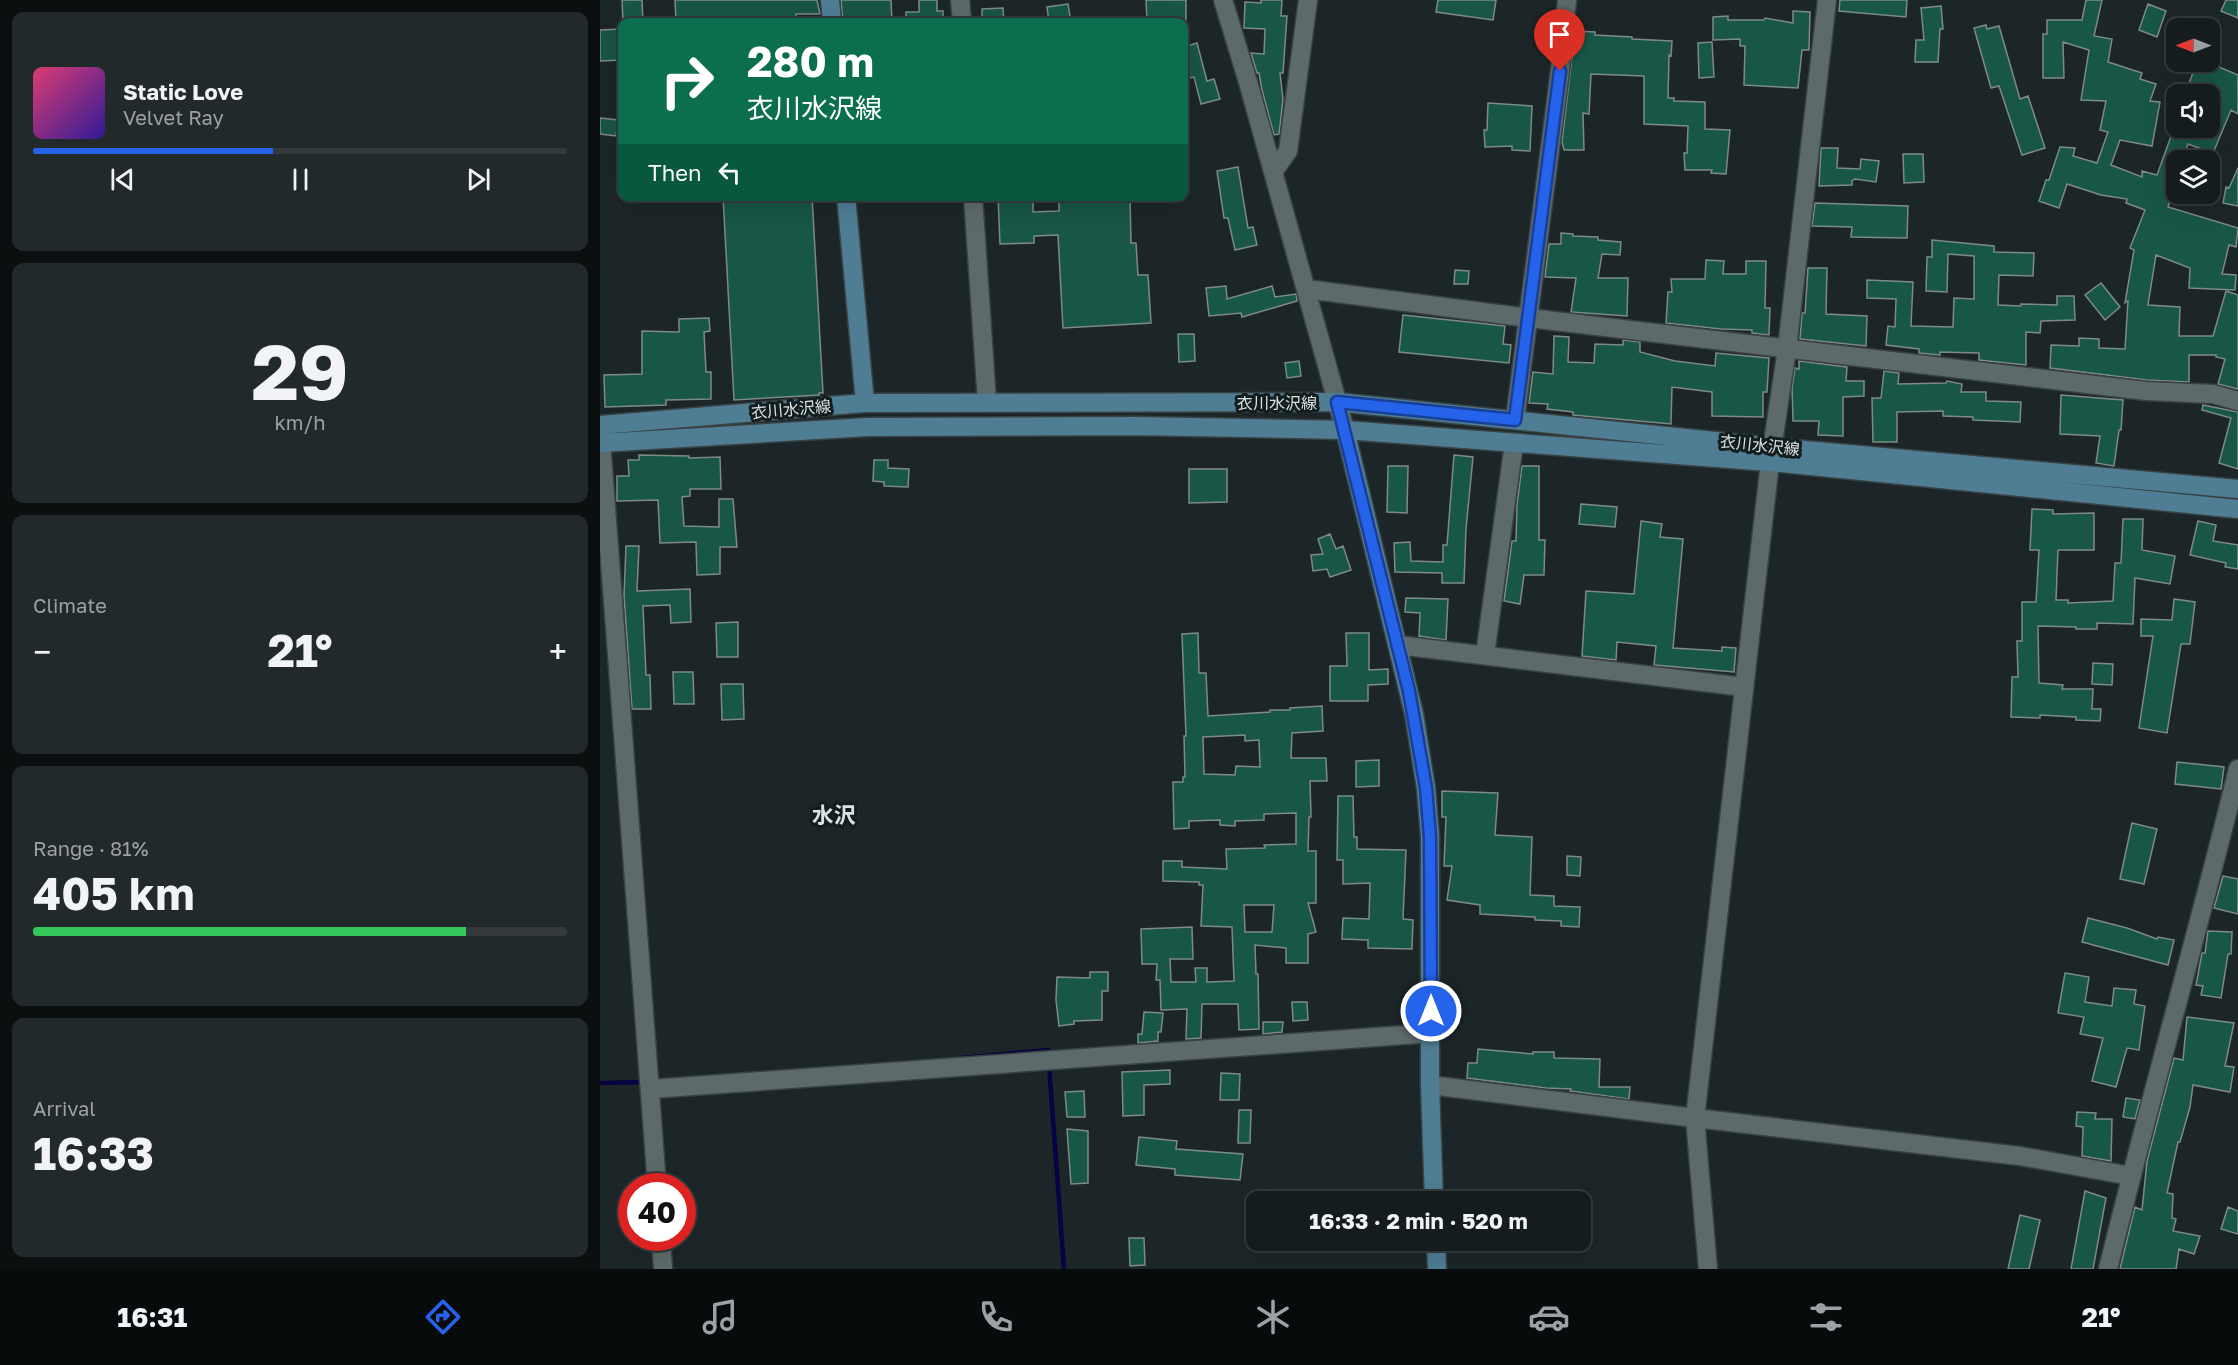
<!DOCTYPE html>
<meta charset="utf-8">
<style>
body{margin:0;font-family:"Golos Text","Noto Sans JP",sans-serif;background:#22292b;color:#f1f3f6;height:100vh;display:flex;flex-direction:column;font-size:22px;white-space:nowrap}
*{box-sizing:border-box;margin:0}
p{font-size:20px;color:#9da1a4}
.icon{flex:none;width:33px;height:33px;fill:none;stroke:currentColor;stroke-width:2;stroke-linecap:round;stroke-linejoin:round}
.map{position:relative;flex:1;overflow:hidden}
.details{display:flex;flex-direction:column;gap:12px;padding:12px;background:#0c0f10;width:600px}
.details>*{flex:none}
.hud{position:absolute;left:18px;top:18px;width:570px;height:183px;border-radius:12px;box-shadow:0 6px 24px #0002,0 0 0 2px #343a3c;background:#0b6e4f;color:#fff;overflow:hidden}
.needle{width:39px;rotate:270deg}
.controls{position:absolute;left:1566px;top:18px;display:grid;gap:12px}
.controls a{display:grid;place-items:center;width:54px;height:54px;border-radius:12px;background:#151c1e;box-shadow:0 6px 24px #0002,0 0 0 2px #343a3c;font-size:30px}
.speed{position:absolute;left:18px;top:1173px;display:flex;gap:12px;font-size:30px;font-weight:700;text-align:center}
.speed>*{display:grid;place-content:center;width:78px;height:78px;border-radius:50%;background:#151c1e;box-shadow:0 6px 24px #0002,0 0 0 2px #343a3c;line-height:1}
.speed .limit{border:9px solid #d22;background:#fff;color:#111}
.pin{position:absolute;display:grid;place-items:center;width:51px;height:51px;color:#fff;margin:-62px -26px;border-radius:50% 50% 50% 0;rotate:-45deg;box-shadow:0 0 6px #0007}
.pin .icon{rotate:45deg}
.me{position:absolute;width:66px;margin:-33px;rotate:0deg;stroke-linejoin:round;filter:drop-shadow(0 0 4px #0008)}
.turn{display:flex;align-items:center;gap:21px;height:126px;padding:0 30px;font-size:27px}
.turn .icon{width:78px;height:78px;stroke-width:2.5}
.turn b{display:block;font-size:42px;line-height:51px}
.then{display:flex;align-items:center;height:57px;padding:0 30px;background:#0003;gap:12px;font-size:22px}
.big{font-size:45px;font-weight:700;line-height:1.1}
.details .card{flex:1;display:flex;flex-direction:column;justify-content:center;gap:9px;min-width:0;padding:0 21px;border-radius:12px;background:#22292b}
.details .dial{align-items:center;gap:0}
.dial b{font-size:78px;line-height:1}
.song{display:flex;align-items:center;gap:18px}
.cover{width:72px;height:72px;border-radius:9px;background:linear-gradient(135deg,hsl(340 70% 55%),hsl(250 70% 35%))}
.played{height:6px;border-radius:3px;background:linear-gradient(90deg,#2563eb 45%,#343a3c 45%)}
.keys{display:flex;justify-content:space-around;direction:ltr}
.heat{display:flex;justify-content:space-between;align-items:center;font-size:33px;direction:ltr}
.charge{height:9px;border-radius:4px;background:linear-gradient(90deg,#34c759 81%,#343a3c 0)}
.trip{position:absolute;left:646px;top:1191px;width:345px;height:60px;border-radius:12px;background:#151c1e;box-shadow:0 6px 24px #0002,0 0 0 2px #343a3c;font-weight:700;line-height:60px;text-align:center}
.dock{display:flex;height:96px;justify-content:space-around;align-items:center;background:#080b0c;color:#9da1a4}
.dock .icon{width:42px;height:42px}
.dock .on{color:#2563eb}
.dock b{font-size:27px;color:#f1f3f6}
main{display:flex;flex:1;min-height:0}
.map>svg:first-child{display:block}
.lines{fill:none;stroke-linecap:round;stroke-linejoin:round}
.stream{stroke:#070241;stroke-width:4.5}
.building{fill:#185647;stroke:#7e8a86;stroke-width:1.5;fill-rule:evenodd}
.street-casing{stroke:#394143;stroke-width:21}
.secondary-casing{stroke:#394143;stroke-width:21}
.street{stroke:#5d6a6c;stroke-width:18}
.secondary{stroke:#4f7d94;stroke-width:18}
.route-casing{stroke:#184099;stroke-width:15}
.route{stroke:#2563eb;stroke-width:10}
.labels{text-anchor:middle;stroke-width:6;stroke-linejoin:round;paint-order:stroke}
.street-label{font-size:16px;fill:#dae1e2;stroke:#121d1e}
.district-label{font-size:22px;font-weight:bold;fill:#dae1e2;stroke:#121d1e}
</style>
<main>
<section class="details">
<div class="card">
<div class="song"><i class="cover"></i><div><b>Static Love</b><p>Velvet Ray</p></div></div>
<div class="played"></div>
<div class="keys"><svg class="icon" aria-label="previous" viewBox="0 0 24 24"><path d="M18 5L8 12l10 7zM5 5v14"/></svg><svg class="icon" aria-label="pause" viewBox="0 0 24 24"><path d="M8 5v14M16 5v14"/></svg><svg class="icon" aria-label="next" viewBox="0 0 24 24"><path d="M6 5l10 7-10 7zM19 5v14"/></svg></div>
</div>
<div class="card dial"><b>29</b><p>km/h</p></div>
<div class="card"><p>Climate</p>
<div class="heat"><a>−</a><b class="big">21°</b><a>+</a></div>
</div>
<div class="card"><p>Range · 81%</p><b class="big">405 km</b><div class="charge"></div></div>
<div class="card"><p>Arrival</p><b class="big">16:33</b></div>
</section>
<div class="map">
<svg width="1638" height="1269" viewBox="0 0 1638 1269">
<rect width="100%" height="100%" fill="#1c2628"/>
<g class="lines">
<path class="stream" d="M362,1058L448,1050V1057
M449,1065L464,1269
M0,1083L45,1082"/>
</g>
<path class="building" d="M22,0H42L43,22H23Z
M75,0H217L220,14H196V21L182,22V17L97,19V22H76Z
M241,0H291L292,22H243Z
M319,0H337V11H343V22H306V12H319Z
M546,0H586V22H547Z
M661,0H682L681,16H687L683,73H680L683,99L679,134L674,135L662,90L659,73H657L651,53L664,54L665,29L644,28L645,2L661,3Z
M838,0H896L893,20L836,12Z
M1240,0H1307L1306,17L1239,11Z
M1486,0H1502L1494,36L1512,39L1508,62L1542,73L1540,79L1556,84L1550,101L1560,102L1552,146L1520,140L1511,165L1542,177V171L1557,175L1574,128H1610V116L1621,94H1585L1597,62H1612V64L1638,75V114L1631,110L1611,158L1610,152L1588,144L1582,160H1576V174L1569,194H1572L1568,207L1638,228L1636,247L1629,245L1622,274L1636,275L1635,290L1589,288L1590,268L1556,255L1548,305L1580,307L1579,336H1613L1626,291L1638,295V389L1618,384L1625,359L1616,357V355H1589V382L1547,380L1450,368L1451,345L1479,346V338L1499,339V348L1525,349L1528,301L1525,303L1534,250L1530,248L1545,210L1526,203L1527,199L1501,195L1467,184L1459,208L1439,201L1446,180H1449L1460,147L1475,148L1473,156L1497,163L1508,132L1500,130L1506,101L1481,100L1489,50L1463,42L1464,78H1443V34H1447V20H1482Z
M1626,0H1638V18L1621,11Z
M468,4L471,22H449L447,7Z
M1548,4L1566,11L1557,37L1539,30Z
M1341,6L1343,29H1340L1338,62H1315L1316,40H1324L1321,8Z
M403,8L404,22H382V9Z
M1193,11L1210,12L1209,50H1202L1198,88L1144,85L1145,46H1140V39L1113,40V17L1128,16V20H1164L1165,18L1193,23Z
M1386,25L1387,29L1399,26L1420,99L1428,96L1445,148L1422,155L1399,86L1391,88L1374,28Z
M22,29V60L0,61V30Z
M975,31L995,32V35L1032,37V39L1072,41L1071,56L1069,55L1068,98H1074V101L1105,102V129L1130,130L1126,174L1111,173L1112,170H1085L1084,153H1087L1088,126L1044,124V76L991,74L989,114L983,113L984,150H964L962,142Z
M1112,42L1114,77L1099,78L1098,43Z
M597,43L607,81L614,79L620,99L601,104L594,77L584,79V47Z
M888,103L932,106L930,151L912,150V146L885,147L884,130H887Z
M0,118L18,120L16,136L0,134Z
M1221,148H1238L1237,168L1260,169L1261,159L1279,161L1276,182L1255,179L1252,181V185L1219,186Z
M1303,154H1323L1324,182L1304,183Z
M638,167L648,228L653,227L657,245L635,250L628,218H624L617,171Z
M1638,168V206L1623,203L1626,187L1629,188Z
M123,196H212L223,393H219V395L134,400Z
M398,196H433V212L459,211V196L530,197L531,243H536L538,275H548L551,323L463,328L458,235L434,236V243L400,244Z
M1215,203L1308,206L1307,238L1251,237L1252,227L1212,226Z
M961,233L973,234V236L998,237V240L1021,242L1020,255L1002,254L998,278H1028L1027,316L971,312L976,278L945,277L949,244H961Z
M1332,240L1394,246V252L1434,253L1433,276L1399,275L1398,305L1421,306V304L1457,305V296H1474L1475,320L1441,321L1440,333L1426,332V365L1379,360V353L1340,352V355L1319,353V349L1286,345L1288,326L1295,327L1296,299L1267,298V280L1313,282L1311,326L1353,327L1354,298L1374,299V256L1348,254L1347,292L1326,291L1327,257H1332Z
M1106,260L1124,261L1123,274H1146V261H1166L1165,308H1170L1169,335L1152,333V330L1121,329L1066,323L1068,292H1072L1071,279H1105Z
M1208,268H1227L1226,314L1267,316L1266,346L1200,339L1202,313H1205Z
M855,270L869,271L868,284H854Z
M1501,283L1520,307L1505,320L1485,295Z
M626,286L627,299L672,286L675,297L696,294L697,301L642,317L641,313L609,316L606,288Z
M803,315L905,326L903,344L911,345L909,363L799,352Z
M109,318L110,331L104,332L106,372H111V399L66,400V405L5,407L4,375L42,374V331L79,332V319Z
M578,334H594L595,361L579,362Z
M954,336L969,337L968,362L994,363L995,344L1023,345V340L1040,342V352L1075,361L1115,366L1116,353L1169,358L1167,392H1163V417L1112,416V392L1072,387L1071,424L973,415V412L947,409L948,404L929,403L933,372L953,374Z
M699,361L701,376L687,378L685,363Z
M1199,361L1247,367L1246,381H1264V396L1243,397V436L1218,435L1219,421H1193L1192,388L1195,368L1199,369Z
M1284,371L1299,373L1298,384L1346,383L1347,381L1362,384L1361,392H1386V401L1421,402L1420,422L1373,420V417L1343,416V411L1297,412V442H1273L1272,398H1281Z
M1461,395L1523,400L1521,430H1519L1514,466L1496,463L1500,436L1460,434Z
M1603,405L1638,412V469L1619,463L1631,418L1602,410Z
M39,455L89,456V458L120,457L121,489H90V496L82,497L84,526L119,527V499H133L137,547H120V574L97,575L96,542L60,543L58,500L17,501V476H29L28,460H39Z
M854,455L873,457L866,529L864,583H842V573L795,572L794,543L810,542L811,561L843,562V545H847Z
M274,460H288V468L309,469L308,487L284,486V482L273,481Z
M788,466H808L807,513L787,512Z
M922,466H939V540H945L944,575H924L920,604L904,601L912,541H916V539L917,505Z
M589,469H627V502L589,503Z
M981,504L1017,507L1015,527L979,524Z
M1432,509L1453,510V514L1494,513V550H1458L1456,600H1468V603L1513,601L1515,563H1521L1523,519H1543L1542,550L1575,556L1570,584L1535,578L1533,624L1497,623V629H1476V627L1438,626L1439,683L1463,685L1462,689H1493L1492,709H1501L1500,721L1476,720V717L1440,715V718L1411,717L1412,677H1418L1417,641H1422V602H1436L1439,550H1430Z
M1041,521L1062,524L1060,537L1083,539L1073,648L1122,651V647L1136,648L1134,672L1054,665L1056,646L1017,642L1016,660L982,656L986,591L1034,594Z
M1598,521L1616,525L1613,541L1638,545V569L1625,567L1626,563L1590,555Z
M730,534L736,549L743,546L751,570L730,577L727,569L713,571L711,555L723,554L718,539Z
M26,546H39L37,591L90,589L91,622L71,623L70,605L43,606L46,675H50L51,709H32L24,596Z
M806,598L848,599L846,640L819,636L820,613L805,612Z
M1574,599L1595,602L1590,644H1581L1567,733L1539,728L1553,636H1541V619L1572,620Z
M138,622V657H117L116,623Z
M598,633L599,673H606L608,716L670,712V710H690V708L722,706L723,731L692,733L691,758H726L727,781H710L711,817H709L708,851H716V903H708L716,932L708,934V963H686V948L655,945L656,974H658L659,1029L639,1030L638,1004H602L601,1038L586,1039L587,1009L561,1010L560,980H556L557,964H542L541,929L592,927L593,959H570L571,982H596L595,968H607V982L634,981L632,927L601,926L603,885H599V882L563,881V861H582V867L627,869L626,849L665,848L664,845L696,844V813L664,814V820L635,821V826L620,825V820L589,821V828L574,829L573,782H583V777H585L584,736H586L582,634ZM645,735V741L659,740L660,767L636,766L635,775L604,774L603,737ZM644,905H674L672,932H645Z
M746,633H769V670L788,669V684L768,685V701H730V666H747Z
M1493,663L1513,664L1512,685L1492,684Z
M73,672H93L94,704H74Z
M121,684H143L144,719L122,720Z
M779,760V786L756,787V761Z
M1577,762L1624,767L1621,789L1575,784Z
M842,791L898,793L895,835L932,837L930,895L954,896V906L980,907L979,927L961,926V921L935,920V917L880,914V905L847,900L852,866H844L846,817H842Z
M738,796H753L754,837H757V849L806,850L803,919L813,920L812,949L768,948V940L742,939L743,918L769,919L770,883L743,884V860H737Z
M1532,823L1557,829L1544,884L1520,879Z
M967,856L981,857L980,876L967,875Z
M1623,876L1638,879V914L1614,908Z
M1488,918L1527,928L1557,939L1558,937L1574,940L1568,965L1482,942Z
M1608,931L1632,932L1631,954H1628L1621,998L1601,995L1603,986L1596,985L1602,953H1605Z
M490,972H508V991H502V1020L474,1021V1024L459,1026L456,1000L457,977L490,978Z
M1465,973L1489,977L1485,1002L1512,1006L1514,988L1536,990L1534,1004L1545,1006L1539,1050L1527,1048L1516,1087L1492,1081L1503,1038L1480,1034L1484,1017L1458,1013Z
M692,1002H707L708,1020L693,1021Z
M544,1012L563,1013L561,1032H558V1041L538,1043V1034H542Z
M1587,1017L1634,1023L1625,1066L1634,1067L1630,1092L1593,1085L1590,1107L1580,1142H1578L1567,1193L1573,1194L1572,1218L1576,1219L1573,1231L1600,1236L1594,1254L1579,1249L1576,1269H1520L1535,1207L1542,1210L1547,1161L1574,1058L1583,1060Z
M663,1022H683L682,1032L663,1034Z
M878,1049L933,1054V1052H954V1058L1000,1059L999,1087H1030L1029,1099L970,1091L971,1089L946,1088L867,1078L868,1063H877Z
M570,1070V1084L544,1085V1115L523,1116L522,1072Z
M621,1073L640,1074L639,1100H620Z
M484,1091L485,1117H467L465,1092Z
M1526,1098L1540,1100L1535,1119L1523,1117Z
M639,1110H651L650,1143H638Z
M1477,1112L1496,1113L1495,1119H1512L1511,1161L1482,1156L1483,1127L1476,1126Z
M467,1129L488,1131V1183L471,1184Z
M539,1137L577,1141L576,1149L643,1154L640,1180L575,1175V1169L536,1165Z
M1485,1191L1506,1198L1493,1269H1471Z
M1628,1207L1638,1211V1234L1621,1229Z
M1420,1215L1440,1220L1429,1269H1408Z
M529,1238H544L545,1265L530,1266Z"/>
<g class="lines">
<defs>
<path id="street" d="M360,0L362,22
M623,0L648,82L745,430
M673,172L688,151L708,0
M373,196L387,402
M706,289L929,318L1546,391L1613,394L1638,401
M915,420L960,71L967,0
M0,428L57,1186
M798,645L1144,687
M885,655L914,443
M830,1085L1095,1118L1420,1156L1531,1176
M51,1089L832,1033
M61,1238L63,1269
M1108,1269L1095,1118L1170,462L1187,349L1227,0
M1508,1269C1549,1102 1597,936 1638,769"/>
<path id="secondary" d="M230,0L232,22
M246,196L265,403
M0,425L265,403L737,402L1173,447L1638,489
M745,430L814,714L826,788L830,837V1085L834,1202
M0,443L268,427L535,426L745,430L1170,462L1638,509
M836,1240L837,1269"/>
</defs>
<use href="#street" class="street-casing"/>
<use href="#secondary" class="secondary-casing"/>
<use href="#street" class="street"/>
<use href="#secondary" class="secondary"/>
</g>
<g class="lines">
<defs>
<path id="route" d="M831,1011L830,837L826,788L809,691L737,402L915,420L960,71"/>
</defs>
<use href="#route" class="route-casing"/>
<use href="#route" class="route"/>
</g>
<g class="labels">
<g class="street-label">
<text x="677" y="409">衣川水沢線</text>
<text transform="translate(191 409) rotate(-5)" y="6">衣川水沢線</text>
<text transform="translate(1160 445) rotate(6)" y="6">衣川水沢線</text>
</g>
<g class="district-label">
<text x="234" y="823">水沢</text>
</g>
</g>
</svg>
<div class="controls">
<a><svg class="needle" viewBox="-14 -14 28 28"><path d="M0-13l5 13h-10z" fill="#e53935"/><path d="M0 13l5-13h-10z" fill="#9da1a4"/></svg></a>
<a><svg class="icon" aria-label="sound" viewBox="0 0 24 24"><path d="M4 9h4l5-4v14l-5-4H4zM17 9q2 3 0 6"/></svg></a>
<a><svg class="icon" aria-label="layers" viewBox="0 0 24 24"><path d="M12 4l9 5-9 5-9-5zM3 14l9 5 9-5"/></svg></a>
</div>
<div class="speed"><div class="limit">40</div></div>
<div class="pin" style="left:960px;top:71px;background:#d93025"><svg class="icon" aria-label="arrive" viewBox="0 0 24 24"><path d="M6 21V4h12l-3 4 3 4H6"/></svg></div>
<svg class="me" style="left:831px;top:1011px" viewBox="-20 -20 40 40"><circle r="17" fill="#2563eb" stroke="#fff" stroke-width="3"/><path d="M0-11L8 9 0 5-8 9z" fill="#fff"/></svg>
<div class="trip">16:33 · 2 min · 520 m</div>
<div class="hud">
<div class="turn"><svg class="icon" aria-label="right" viewBox="0 0 24 24"><path d="M7 20v-9h11M14 6l5 5-5 5"/></svg><div><b>280 m</b>衣川水沢線</div></div>
<div class="then">Then<svg class="icon" aria-label="left" viewBox="0 0 24 24"><path d="M17 20v-9H6M10 6l-5 5 5 5"/></svg></div>
</div>
</div>
</main>
<nav class="dock">
<b>16:31</b>
<svg class="icon on" aria-label="directions" viewBox="0 0 24 24"><path d="M12 3l9 9-9 9-9-9zM9 14v-3h6M13 9l2 2-2 2"/></svg>
<svg class="icon" aria-label="music" viewBox="0 0 24 24"><path d="M9 18V5l10-2v13"/><circle cx="6" cy="18" r="3"/><circle cx="16" cy="16" r="3"/></svg>
<svg class="icon" aria-label="phone" viewBox="0 0 24 24"><path d="M5 4h4l2 5-3 2q2 4 5 5l2-3 5 2v4C11 20 4 13 5 4z"/></svg>
<svg class="icon" aria-label="climate" viewBox="0 0 24 24"><path d="M12 3v18M4 7l16 10M4 17L20 7"/></svg>
<svg class="icon" aria-label="car" viewBox="0 0 24 24"><path d="M5 17H2v-5l4-1 3-4h7l3 4 3 1v5h-3M9 17h6M6 11h13"/><circle cx="7" cy="17" r="2"/><circle cx="17" cy="17" r="2"/></svg>
<svg class="icon" aria-label="filters" viewBox="0 0 24 24"><path d="M4 7h16M4 17h16"/><circle cx="9" cy="7" r="2"/><circle cx="15" cy="17" r="2"/></svg>
<b>21°</b>
</nav>
